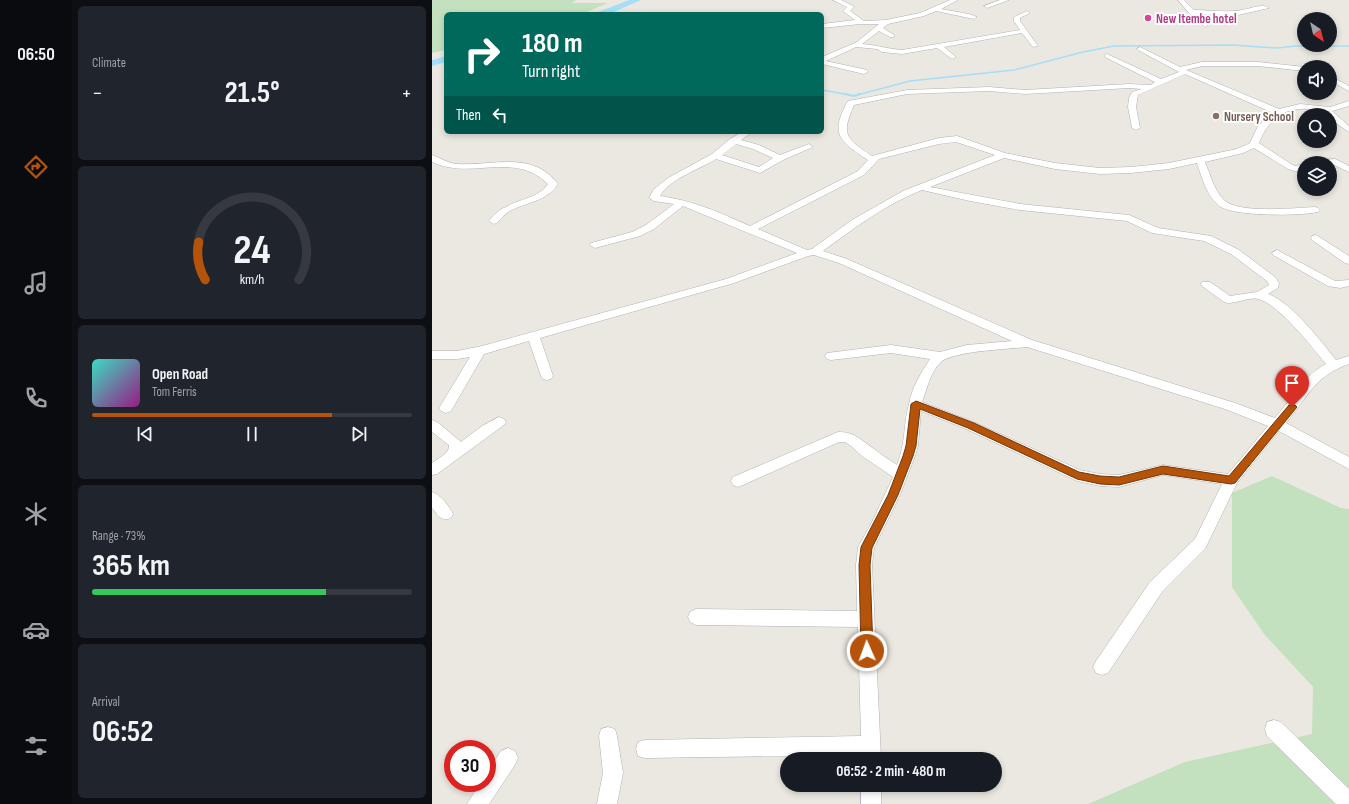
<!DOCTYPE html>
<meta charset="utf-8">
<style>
body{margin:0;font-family:"Sofia Sans Condensed",sans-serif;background:#20242c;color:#f1f3f6;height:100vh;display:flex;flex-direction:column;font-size:15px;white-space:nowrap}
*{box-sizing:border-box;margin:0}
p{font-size:13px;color:#9ea1a6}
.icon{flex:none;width:22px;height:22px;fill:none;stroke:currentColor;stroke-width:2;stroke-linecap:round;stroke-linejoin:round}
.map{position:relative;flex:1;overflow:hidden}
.sheet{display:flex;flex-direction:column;gap:6px;padding:6px;background:#0d0f14;width:360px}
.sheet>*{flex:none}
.hud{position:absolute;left:12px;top:12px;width:380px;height:122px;border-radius:6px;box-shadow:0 2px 6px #0003;background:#00695c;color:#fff;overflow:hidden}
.needle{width:26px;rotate:145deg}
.controls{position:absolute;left:865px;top:12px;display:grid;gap:8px}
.controls a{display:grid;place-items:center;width:40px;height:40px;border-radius:50%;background:#171b24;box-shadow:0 2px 6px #0003;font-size:20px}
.speed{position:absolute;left:12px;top:740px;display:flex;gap:8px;font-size:20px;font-weight:700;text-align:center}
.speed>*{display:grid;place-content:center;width:52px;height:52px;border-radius:50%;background:#171b24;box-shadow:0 2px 6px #0003;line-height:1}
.speed .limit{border:6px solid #d22;background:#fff;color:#111}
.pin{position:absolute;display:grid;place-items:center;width:34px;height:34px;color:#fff;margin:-41px -17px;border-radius:50% 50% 50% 0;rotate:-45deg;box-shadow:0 0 4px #0007}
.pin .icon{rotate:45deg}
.me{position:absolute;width:44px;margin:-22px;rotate:358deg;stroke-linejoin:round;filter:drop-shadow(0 0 3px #0008)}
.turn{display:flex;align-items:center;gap:14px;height:84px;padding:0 12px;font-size:18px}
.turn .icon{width:52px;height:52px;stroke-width:2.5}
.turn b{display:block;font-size:28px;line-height:34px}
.then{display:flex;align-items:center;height:38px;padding:0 12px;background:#0003;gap:8px;font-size:15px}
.big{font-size:30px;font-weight:700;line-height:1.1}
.sheet .card{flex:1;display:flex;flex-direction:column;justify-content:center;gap:6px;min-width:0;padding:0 14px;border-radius:6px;background:#20242c}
.sheet .dial{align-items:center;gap:0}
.dial svg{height:104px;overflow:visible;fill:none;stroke:#363941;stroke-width:7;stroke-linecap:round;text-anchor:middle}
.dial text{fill:#f1f3f6;stroke:none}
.song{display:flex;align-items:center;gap:12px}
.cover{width:48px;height:48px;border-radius:6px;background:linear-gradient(135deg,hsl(170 70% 55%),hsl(310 70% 35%))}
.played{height:4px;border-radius:2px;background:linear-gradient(90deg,#b45309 75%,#363941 75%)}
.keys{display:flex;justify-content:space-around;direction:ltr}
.heat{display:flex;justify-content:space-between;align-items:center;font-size:22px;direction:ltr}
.charge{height:6px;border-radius:3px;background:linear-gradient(90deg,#34c759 73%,#363941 0)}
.trip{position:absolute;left:348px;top:752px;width:222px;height:40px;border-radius:20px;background:#171b24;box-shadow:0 2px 6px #0003;font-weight:700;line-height:40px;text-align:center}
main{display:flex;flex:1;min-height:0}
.tabs{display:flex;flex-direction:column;width:72px;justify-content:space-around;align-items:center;background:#090b0e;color:#9ea1a6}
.tabs .icon{width:28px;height:28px}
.tabs .on{color:#b45309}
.tabs b{font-size:18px;color:#f1f3f6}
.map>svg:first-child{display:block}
.green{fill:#c4e1bf}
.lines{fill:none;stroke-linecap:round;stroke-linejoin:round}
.stream-far1{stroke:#a6def7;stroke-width:1.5}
.stream{stroke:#a6def7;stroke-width:2}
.river{fill:#a6def7;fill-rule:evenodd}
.minor-casing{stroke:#afb2b5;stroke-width:1}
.minor{fill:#fff;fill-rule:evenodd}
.route{fill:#b45309;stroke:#753606}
.hotel-dot{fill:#d1479c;stroke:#fff;stroke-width:1.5}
.education-dot{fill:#8d6e63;stroke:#fff;stroke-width:1.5}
.labels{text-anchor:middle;stroke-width:4;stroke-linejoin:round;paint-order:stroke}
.far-hotel-label{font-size:13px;font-weight:bold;fill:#b23c85;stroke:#fff;text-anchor:start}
.far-education-label{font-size:13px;font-weight:bold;fill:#785e54;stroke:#fff;text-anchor:start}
</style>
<main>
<nav class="tabs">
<b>06:50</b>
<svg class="icon on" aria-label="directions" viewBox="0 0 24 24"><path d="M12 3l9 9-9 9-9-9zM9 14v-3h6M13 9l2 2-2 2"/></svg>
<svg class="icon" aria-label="music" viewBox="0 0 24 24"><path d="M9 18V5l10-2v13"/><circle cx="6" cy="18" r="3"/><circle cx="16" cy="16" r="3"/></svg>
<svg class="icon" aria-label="phone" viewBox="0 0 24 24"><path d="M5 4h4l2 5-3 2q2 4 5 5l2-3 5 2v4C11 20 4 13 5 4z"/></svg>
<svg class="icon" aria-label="climate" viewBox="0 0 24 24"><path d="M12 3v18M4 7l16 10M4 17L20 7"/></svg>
<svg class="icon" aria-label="car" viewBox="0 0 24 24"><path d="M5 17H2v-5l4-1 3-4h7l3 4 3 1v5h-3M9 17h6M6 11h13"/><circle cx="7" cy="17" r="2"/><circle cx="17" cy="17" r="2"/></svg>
<svg class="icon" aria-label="filters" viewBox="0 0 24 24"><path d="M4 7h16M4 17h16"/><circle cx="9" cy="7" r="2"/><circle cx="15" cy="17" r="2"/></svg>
</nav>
<section class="sheet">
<div class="card"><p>Climate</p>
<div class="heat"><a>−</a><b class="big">21.5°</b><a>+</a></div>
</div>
<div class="card dial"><svg viewBox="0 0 100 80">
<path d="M14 69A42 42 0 1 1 86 69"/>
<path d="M14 69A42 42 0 0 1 9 40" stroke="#b45309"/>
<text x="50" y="56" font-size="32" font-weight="700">24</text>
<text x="50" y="72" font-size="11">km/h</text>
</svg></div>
<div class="card">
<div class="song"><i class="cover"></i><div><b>Open Road</b><p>Tom Ferris</p></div></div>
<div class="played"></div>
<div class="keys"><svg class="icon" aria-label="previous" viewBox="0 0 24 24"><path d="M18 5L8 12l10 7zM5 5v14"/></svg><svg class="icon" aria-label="pause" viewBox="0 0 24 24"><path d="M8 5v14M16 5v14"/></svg><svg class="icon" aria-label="next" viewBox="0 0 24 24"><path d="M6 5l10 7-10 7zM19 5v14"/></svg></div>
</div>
<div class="card"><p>Range · 73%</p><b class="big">365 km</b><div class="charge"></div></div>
<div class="card"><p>Arrival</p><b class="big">06:52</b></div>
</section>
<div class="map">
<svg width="917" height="804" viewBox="0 0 917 804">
<rect width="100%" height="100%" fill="#ebe8e1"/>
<path class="green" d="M0,0H144L140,3H176L150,14H14V50L0,53Z
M840,476L909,508L917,509V804H656L753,762L880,734L881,687L832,634L800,587V493Z"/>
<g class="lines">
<path class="stream-far1" d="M390,90L418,95
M425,95L478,81L582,70L651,52L682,46L801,45L845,48L864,46H917"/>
<path class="stream" d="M413,94L422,96L428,94"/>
<path class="river" d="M197,0H209L177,14H165L166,12Z
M14,56V62L0,66V60Z"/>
<defs>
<path id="minor" d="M401,0H409L421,6L422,7L418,11L432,21L454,20L488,13L518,0H526L509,9L537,14L545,17L542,19L504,11L492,16L456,24L451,28L462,35V37H458L447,31L430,44C445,45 456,49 470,50L588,30L582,21V17L595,11L598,13L588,18V21L606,46L601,47L590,33L512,47L524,57L520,59L505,48L470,54L450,52L445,49L424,47L394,61L435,70L436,72L432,74L390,64V57L425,42L447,24H428L390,28V24L423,20L411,11L415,7Z
M568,0H577L555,8L552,6Z
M746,0H752L762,10C778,10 794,13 810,10C818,9 830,3 837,8L806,15L766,14L776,25L773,27L757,13Z
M708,47L748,67L770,62H826L873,67L872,71L826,66H770L754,70L847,109L868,104L898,107L917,101V106L900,111L917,126V132L898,119V115H894C889,110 885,110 877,109C851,107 836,120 827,143L859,164L863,166L872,164V170L863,171L856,169L822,148L811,153L773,162C778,174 782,190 792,200C806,214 863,208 883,207L886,208L888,210L886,212C869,216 799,217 786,205C774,194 770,178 765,163L737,169L699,173L668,174L623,169L572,158L498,187L588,204L697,215L726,228L779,236L807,250L843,277L847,283L846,288L836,294C859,302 889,341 904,360L917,356V364C882,376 876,397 854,423L917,457V469L847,431L805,483L773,549L730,592L676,673L670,675L664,673L661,667L664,661L718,582L763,539L790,484L731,475L687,487L668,486L645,481L534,429L489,411L486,446L483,456L468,495L442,548L440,565L449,759H429V755L213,758L206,756L204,749L206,742L213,740L429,736L426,627L264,625L258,622L256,617L258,612L264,609L425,611L424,565L426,547L440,522L461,477L430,456L419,446L413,442H407L311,485L306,487L301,485L299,481L301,477L406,432C424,432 428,440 442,449C449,455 458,460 465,465C474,442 471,426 477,404C480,387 489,373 498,359L459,353L399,360L395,359L393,356L395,353L459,345L508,352L535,345L580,341L407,263L382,255L376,256L302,283L108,338L121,376L119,379L115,380L111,379L109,376L97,341L52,354L19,411L14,413L9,411L7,408L38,357L25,359H0V351H25L50,346L294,279L365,253L251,206L222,229L208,236L163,248L158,245L159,243L200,232L214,225L242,204L222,201L217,198L222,189L236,178L280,154L298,139L310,132H320L309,140L327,145L348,155L377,144L381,147L351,160L328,173L284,159C268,169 237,179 228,196C263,201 286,212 318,226L426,171L436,160C408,142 397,134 416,101L475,90L557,87L593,90L697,84L719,85L723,82L673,57V55L675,54L729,79L747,72L706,50L705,49ZM753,74L841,113L826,126L818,143L814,145L805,149L737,163L699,167L668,168L623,163L573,153L525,136L507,138L440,156C413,138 409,135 422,105L475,94L557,91L593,94L697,88L710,89L700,92L697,98L696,107L700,128L704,130L708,128L704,107L706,95ZM524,142L563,155L471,191L420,220L380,249L375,250L326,229L432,175L447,159L507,144ZM304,144L321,149L341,158L327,167L290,155ZM490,190L538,201L588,210L695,221L720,233L772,241L799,254L835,281L837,285L825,292L798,296L778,282H770L769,284L770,286L792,302L796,303C806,303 817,297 826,299C846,303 881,348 894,364C870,377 861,398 843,418L803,403L600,340L415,259L391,251C422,228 454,204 490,190ZM595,347L793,409L836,426L796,474L731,465L687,475L668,474L648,470L544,423L490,402C495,389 498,373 508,363C518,351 578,349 595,347Z
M898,76L917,86V91L898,81Z
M0,155C9,158 17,164 26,164C62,166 100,150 126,184C115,202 93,202 76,212C71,215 68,222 62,224L57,221C73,198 105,202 116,184C81,150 41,181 0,162Z
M903,159L917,166V172L902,165H898V163H885L889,160Z
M884,235L917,256V264L913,263L880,240L879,238L880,236Z
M845,250L903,281L917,280V286L908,288L896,286L841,255L840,253Z
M67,417L72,419L74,422L72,425L5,474L0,475V463C6,458 18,454 17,445L0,432V420L5,422L29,442L50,426Z
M0,492C9,495 17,506 21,514L19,518C9,522 6,515 0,508Z
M842,720L849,722L917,789V804H904L835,736L833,729L835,722Z
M176,727L183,729L185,736L191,773L185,804H165L171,773L167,736L169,729Z
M76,748L83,751L86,758L83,765L57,804H35L48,783H55V772L69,751Z
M429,785H449V804H429Z"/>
</defs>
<use href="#minor" class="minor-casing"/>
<use href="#minor" class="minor"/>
</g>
<path class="route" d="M484,401L542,423L647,472L668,476L687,477L731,466L797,476L857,405H863L865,407L803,483L799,484L731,474L687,485L668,484L645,479L536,428L488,409L484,446L481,456L466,495L440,548L438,565L441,651L440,655L435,656L431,655L429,651L427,565L429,547L456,495L471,456L474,446L479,404Z"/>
<circle class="hotel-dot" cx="716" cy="18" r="4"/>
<circle class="education-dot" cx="784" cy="116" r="4"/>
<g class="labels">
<g class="far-hotel-label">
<text x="724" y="23">New Itembe hotel</text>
</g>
<g class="far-education-label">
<text x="792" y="121">Nursery School</text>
</g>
</g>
</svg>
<div class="controls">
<a><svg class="needle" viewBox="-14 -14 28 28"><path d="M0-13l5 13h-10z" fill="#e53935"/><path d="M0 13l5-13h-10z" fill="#9ea1a6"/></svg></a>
<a><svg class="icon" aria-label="sound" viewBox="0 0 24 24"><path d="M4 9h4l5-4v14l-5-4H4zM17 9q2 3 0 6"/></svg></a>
<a><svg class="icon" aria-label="search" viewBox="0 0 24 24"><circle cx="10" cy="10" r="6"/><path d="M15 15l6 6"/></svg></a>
<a><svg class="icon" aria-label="layers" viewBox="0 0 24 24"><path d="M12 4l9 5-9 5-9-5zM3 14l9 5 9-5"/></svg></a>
</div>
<div class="speed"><div class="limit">30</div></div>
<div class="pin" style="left:860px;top:407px;background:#d93025"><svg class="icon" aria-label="arrive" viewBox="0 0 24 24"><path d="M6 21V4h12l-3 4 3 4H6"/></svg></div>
<svg class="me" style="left:435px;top:651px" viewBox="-20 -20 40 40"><circle r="17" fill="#b45309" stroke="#fff" stroke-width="3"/><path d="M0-11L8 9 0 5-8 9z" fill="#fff"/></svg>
<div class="trip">06:52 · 2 min · 480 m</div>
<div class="hud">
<div class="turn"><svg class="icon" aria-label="right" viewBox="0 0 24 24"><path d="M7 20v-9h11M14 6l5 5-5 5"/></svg><div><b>180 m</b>Turn right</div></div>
<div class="then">Then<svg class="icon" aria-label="left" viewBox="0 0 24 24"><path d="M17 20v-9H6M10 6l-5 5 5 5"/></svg></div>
</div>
</div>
</main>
